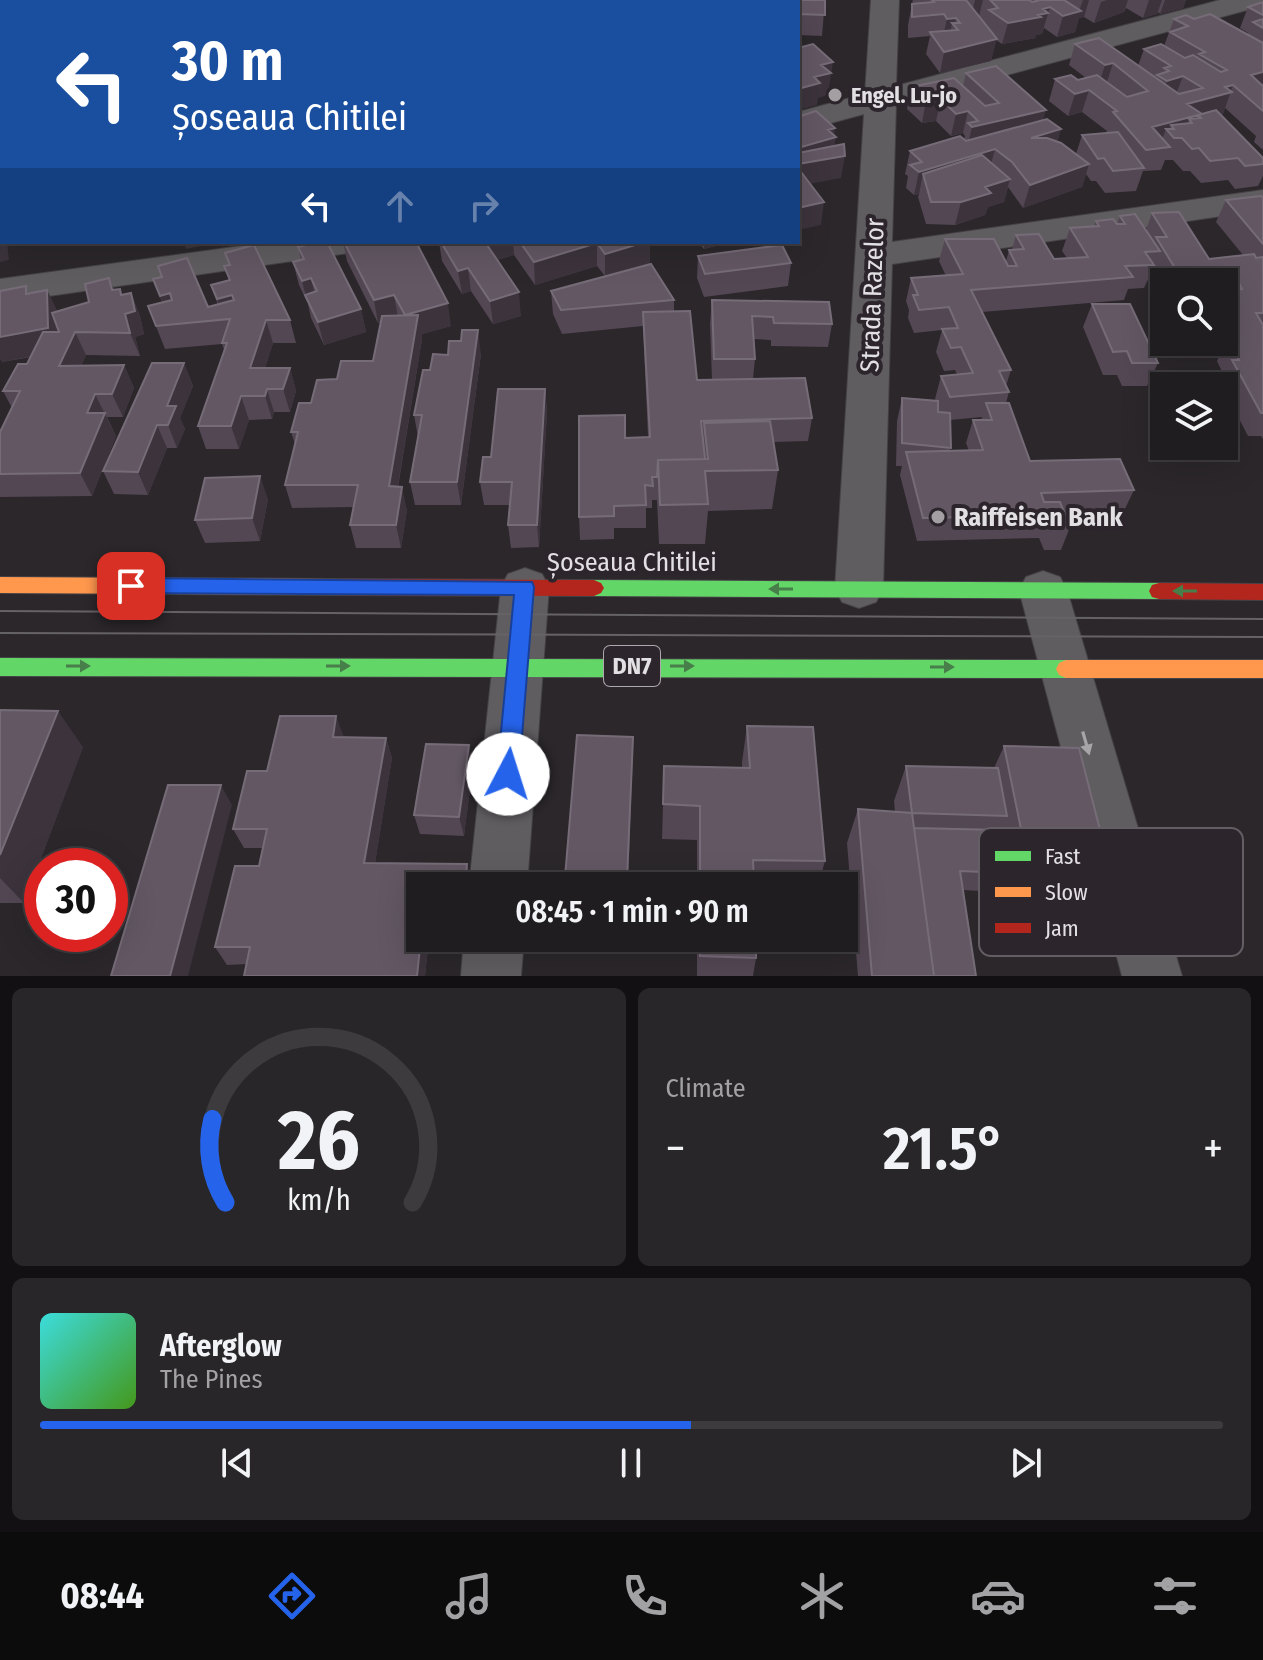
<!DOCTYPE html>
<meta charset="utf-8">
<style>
body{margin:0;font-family:"Fira Sans Condensed",sans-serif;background:#282629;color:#f1f3f6;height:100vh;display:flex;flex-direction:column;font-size:30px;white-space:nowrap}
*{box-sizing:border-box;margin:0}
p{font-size:26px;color:#a2a2a5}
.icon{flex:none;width:44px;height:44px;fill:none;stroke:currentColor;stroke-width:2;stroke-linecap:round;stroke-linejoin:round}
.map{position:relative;height:976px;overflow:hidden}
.side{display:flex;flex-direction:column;gap:12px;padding:12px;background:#121012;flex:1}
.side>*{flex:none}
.banner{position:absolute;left:0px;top:0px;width:800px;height:244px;box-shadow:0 8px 32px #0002,0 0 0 2px #3d3b3e;background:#1a4fa0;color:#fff;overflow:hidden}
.tools{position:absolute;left:1150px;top:268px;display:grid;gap:16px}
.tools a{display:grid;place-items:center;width:88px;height:88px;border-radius:0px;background:#201d20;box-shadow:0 8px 32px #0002,0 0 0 2px #3d3b3e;font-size:40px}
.speed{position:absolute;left:24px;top:848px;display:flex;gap:16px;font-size:40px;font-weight:700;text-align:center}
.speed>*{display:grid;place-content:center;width:104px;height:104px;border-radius:50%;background:#201d20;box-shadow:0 8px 32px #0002,0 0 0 2px #3d3b3e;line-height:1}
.speed .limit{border:12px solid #d22;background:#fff;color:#111}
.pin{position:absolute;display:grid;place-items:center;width:68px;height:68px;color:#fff;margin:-34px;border-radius:16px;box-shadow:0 4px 12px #0006}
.me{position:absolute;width:88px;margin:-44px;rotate:5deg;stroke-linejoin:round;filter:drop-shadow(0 0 6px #0008)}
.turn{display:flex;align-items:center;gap:28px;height:168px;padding:0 40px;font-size:36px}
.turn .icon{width:104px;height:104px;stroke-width:2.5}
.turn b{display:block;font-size:56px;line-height:68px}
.lanes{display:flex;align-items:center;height:76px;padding:0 40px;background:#0003;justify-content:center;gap:40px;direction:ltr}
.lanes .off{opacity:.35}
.big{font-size:60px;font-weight:600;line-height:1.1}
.side .tile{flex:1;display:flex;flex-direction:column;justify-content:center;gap:12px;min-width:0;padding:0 28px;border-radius:12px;background:#282629}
.side .dial{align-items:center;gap:0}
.dial svg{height:208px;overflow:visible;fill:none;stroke:#3d3b3e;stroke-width:7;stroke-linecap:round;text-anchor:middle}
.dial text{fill:#f1f3f6;stroke:none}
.song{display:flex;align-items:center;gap:24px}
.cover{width:96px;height:96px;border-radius:12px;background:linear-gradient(135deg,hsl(180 70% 55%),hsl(100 70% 35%))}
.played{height:8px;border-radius:4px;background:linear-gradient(90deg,#2563eb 55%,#3d3b3e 55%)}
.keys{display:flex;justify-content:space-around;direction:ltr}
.heat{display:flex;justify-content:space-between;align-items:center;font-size:44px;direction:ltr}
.side .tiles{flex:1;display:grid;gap:12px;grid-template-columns:1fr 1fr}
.tile:last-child{grid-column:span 2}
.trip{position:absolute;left:406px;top:872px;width:452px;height:80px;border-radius:0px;background:#201d20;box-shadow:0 8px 32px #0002,0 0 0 2px #3d3b3e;font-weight:600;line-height:80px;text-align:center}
.tabs{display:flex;height:128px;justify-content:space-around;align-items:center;background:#0d0c0d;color:#a2a2a5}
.tabs .icon{width:56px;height:56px}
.tabs .current{color:#2563eb}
.tabs b{font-size:36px;color:#f1f3f6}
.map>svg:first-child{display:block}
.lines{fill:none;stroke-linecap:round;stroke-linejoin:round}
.street-casing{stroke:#454246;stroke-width:2}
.fast-casing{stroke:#454246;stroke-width:2}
.slow-casing{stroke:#454246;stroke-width:2}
.jam-casing{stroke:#454246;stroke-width:2}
.street{fill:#605d60;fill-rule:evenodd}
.fast{fill:#63d668;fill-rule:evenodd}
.slow{fill:#ff974d;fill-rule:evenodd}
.jam{fill:#b3261e;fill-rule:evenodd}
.tram{stroke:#666366;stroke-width:2}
.wall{fill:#534754;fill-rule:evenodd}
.shaded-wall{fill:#3c333d}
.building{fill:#625763;stroke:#766c78;stroke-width:2}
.oneway{fill:#487e4a}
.oneway2{fill:#a8a5a9}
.route{fill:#2563eb;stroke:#184099;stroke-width:2}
.poi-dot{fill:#a39fa3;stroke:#2c262c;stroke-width:3}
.labels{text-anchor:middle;stroke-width:8;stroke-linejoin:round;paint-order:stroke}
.far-poi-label{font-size:22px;font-weight:bold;fill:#e3e0e4;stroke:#2c262c;text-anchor:start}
.shield{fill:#2c262c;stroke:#aca8ad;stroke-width:2}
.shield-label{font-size:24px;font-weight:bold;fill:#e3e0e4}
.street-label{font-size:26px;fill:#e3e0e4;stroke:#2c262c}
.poi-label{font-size:26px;font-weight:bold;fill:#e3e0e4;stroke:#2c262c;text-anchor:start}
.key{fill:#2c262c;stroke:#635e63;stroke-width:2}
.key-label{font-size:22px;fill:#e3e0e4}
</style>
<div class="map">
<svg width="1263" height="976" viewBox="0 0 1263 976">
<rect width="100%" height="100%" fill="#2b272b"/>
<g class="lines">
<defs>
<path id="street" d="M871,0H899L896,86L1220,0H1263L1262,6L896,105L892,242L1263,190V210L892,264L883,589L876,602L859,608L842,602L835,589L864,114L798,132V112L865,94Z
M0,181H2L0,202Z
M271,242H367L362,250L349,253L0,303V279Z
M525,568L542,574L549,587L527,886H469L501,587L508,574Z
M1043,571L1060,577L1067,590L1182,976H1122L1019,590L1026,577Z
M464,938H524L521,976H461Z"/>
<path id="fast" d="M594,580L1159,583L1166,585L1169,591L1166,597L1159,599L594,596L587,593L584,588L587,583Z
M0,658L1066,660L1073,663L1076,669L1073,675L1066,678L0,676Z"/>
<path id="slow" d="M0,577L329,579L336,582L339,587L336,592L329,595L0,593Z
M1066,660H1263V678H1066L1059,675L1056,669L1059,663Z"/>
<path id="jam" d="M329,579L594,580L601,583L604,588L601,593L594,596L329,595L322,592L319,587L322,582Z
M1159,583L1263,584V600L1159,599L1152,597L1149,591L1152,585Z"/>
</defs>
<use href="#street" class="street-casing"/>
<use href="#fast" class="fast-casing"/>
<use href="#slow" class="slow-casing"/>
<use href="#jam" class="jam-casing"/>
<use href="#street" class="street"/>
<use href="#fast" class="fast"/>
<use href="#slow" class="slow"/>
<use href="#jam" class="jam"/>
<path class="tram" d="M0,611L1263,619
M0,633L1263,637"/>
</g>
<path class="wall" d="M0,0H72L70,2H2V36H0Z
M263,0H353L351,2H263Z
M362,0H407L406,2H362Z
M699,0H719V2H699Z
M769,0H825L822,36L798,35V2H769Z
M913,0H1186L1183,8L1160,14L1158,12L1157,14L1143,18L1126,8L1124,12L1094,23L1084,17L1079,18L1075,32L1057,37L1044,28L1042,34L1036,35V38L1002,44L996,40L991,61L940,73L926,54L930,36L908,38V25L912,4H915L912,2Z
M1263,2V150L1254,142L1256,136L1225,108L1223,114L1221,115L1263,158V176L1258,186L1235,189L1228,180L1201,183L1190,171H1183L1173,160H1165L1161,170L1143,171L1136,191L1105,193L1096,181H1091L1086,174L1082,187L1023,208L1008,187L1004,202L988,207L985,215L955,225L926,224L918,197L919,194L914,195L906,188L908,176L905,174L910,151L964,139L965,136L963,133L951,136L936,121L922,123L907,109L911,87L963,86L966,73L1043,120L1061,129L1057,142L1076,154L1082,135L1106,133L1107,131L1082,112L1068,116L1049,101L1055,79L1078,80L1086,78L1069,65L1075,44L1138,66L1144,49L1164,46L1174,19H1194L1248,34V33L1240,28L1248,7Z
M0,38H2V74L0,76Z
M1263,198V439L1261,436H1248L1224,390V386H1222L1221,383L1224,376L1217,361L1220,355L1212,342H1224V282H1164V288L1153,269L1144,288L1128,289L1124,300L982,312L1011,370L1006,386L1009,392L1006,403L1030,461L1134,490L1123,513L1066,515L1070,527L1061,550H1044L1039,538L917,541L900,475L902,466H896L897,421L902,398L936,401L935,399L941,376L957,374L955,370L944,371L936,352L942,330L914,333L908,318L909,310L906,301L911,278L946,276L939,261L945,239L1006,261L1009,250H1012L1016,235L1054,259L1067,258L1062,251L1070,228L1094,226L1096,221L1117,224L1120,216L1146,230L1152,213L1209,259L1243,255L1216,222L1226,200ZM982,417L981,420H973L966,443L969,451H950V420Z
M343,242H416L451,326L422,334V339L398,487L407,510L401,548H356L350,525L353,507L292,508L285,485L295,444L291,432L311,403L337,379L373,361L381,323H378L347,261Z
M439,242H650V263L622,272L674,300V311L697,380H712L710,324L712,300L832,324L828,347L771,346V340L753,339L755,359L753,379L812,418L808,441L773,442L778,470L772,509L708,511L705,544H659L657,500H652V508H646V528H614V539L580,540L579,517L625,438L648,437L643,326L562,334L553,314L551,291L605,276L597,266L535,285L514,255L497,260L521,316L493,324L471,291L462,294L442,261Z
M698,242H730L704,249Z
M298,247L361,309L366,332L324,345L311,318L308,304L299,285L293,262L301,260Z
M225,253L290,320L296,343H273L265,368H290L296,391L290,412H274L272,419L249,420L239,449H206L198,426L224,350L222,344L165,349L148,306L162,302L153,279L208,307L218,305L211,285L229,280L224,266L229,265Z
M698,256L791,263L788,286L704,297L697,278Z
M109,278L114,290L120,289L122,295L131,293L140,316L144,334L135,337L140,356L86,355L81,366L124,365L134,388L123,417H107L116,436L92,496L0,497V432L12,408L3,391L27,364L31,357L2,362L0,358V291L30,293L47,290L57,311L89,302Z
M1092,304L1158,363L1147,386H1122L1117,375H1103L1083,327Z
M481,354L461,505H415L410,482L418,437L414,415L430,370Z
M184,363L193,386L180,418L185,429L177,448H167L148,495L114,494L103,471Z
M545,389L547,412L539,547L511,548L508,525L510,505H484L480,482L491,457Z
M268,499L260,541L205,543L195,520Z
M0,710L83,747L24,903H0Z
M747,726L825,861L818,886H697V840L662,839L664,766L742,768V762Z
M343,737L386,738L392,758L375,863L467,864L472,883L420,886V938H465L464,948H428L425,976H244L247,964L227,965L215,947L259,866L263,848H244L233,829L267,771Z
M633,737L628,886H566L565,877Z
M1004,746L1100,830L1078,864L1005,862L1007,873L997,892L963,890L976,976H858L847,843L858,809L895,812L894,801L906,766L994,768Z
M473,765L464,836L420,834L414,815Z
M697,938H756V958L753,976H697Z"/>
<path class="shaded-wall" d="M37,0H72L70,2H38Z
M226,0H249L250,2H227Z
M308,0H322V2H308Z
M335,0H353L351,2H335Z
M556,0H567L566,2H548Z
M975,0H983L979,16L971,18Z
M1083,0H1089L1084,17L1079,18L1075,32L1057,37L1063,16L1079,11Z
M1107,0H1128L1124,12L1094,23L1101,2Z
M1149,0H1162L1157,14L1143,18Z
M1165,0H1186L1183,8L1160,14Z
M1050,7L1042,34L1036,35V38L1002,44L1008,23Z
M956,18L954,26L952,23L949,39L942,40L947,19Z
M997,39L991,61L940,73L944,52Z
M833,62L828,95L818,98L817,105L798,110V89L814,77L821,65Z
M1113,63L1106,85L1098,87L1105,65Z
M1263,72V82L1259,92L1251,75Z
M1183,76L1175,97L1159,103L1167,81Z
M1233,85L1223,114L1200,120L1201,118L1198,115L1189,137L1192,123L1189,119L1182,138L1171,125L1168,132L1166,129L1160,145L1152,127L1187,104L1225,87Z
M1089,90L1082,112L1068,116L1075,94Z
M941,99L936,121L922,123L926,101Z
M1046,110L1040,132L967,149L972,127Z
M968,111L963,133L951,136L956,114Z
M2,128V171H0V129Z
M835,128L834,137H836L832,158L845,156L841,178L798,186V148L828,130Z
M1061,129L1054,152L1031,138Z
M995,149L989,172L923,174L919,194L914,195L919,172Z
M1089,164L1082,187L1023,208L1030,185Z
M1010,179L1004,202L988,207L985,215L955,225L961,202L985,187Z
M824,202L821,225L798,230V208Z
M0,221L2,225V242H7L9,260L0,262Z
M184,242H205L206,245L186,249Z
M484,242H513L514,255L486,263Z
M645,242H650V263L605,277V254Z
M704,242H730L704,249Z
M597,243V266L535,285L534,262Z
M468,268L471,291L462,294L458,271Z
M311,278L316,301L305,295L308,304L302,281Z
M120,289L129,313L131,293L140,316L144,334L135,337L140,356L130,333Z
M47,290L58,313L59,351L2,362L0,358V337Z
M519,292L521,316L493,324L490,301Z
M170,293L178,316L169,319L160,296Z
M232,295L239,318L224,320L217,299Z
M394,295L398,318L378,323L374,300Z
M448,303L451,326L422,334V339L394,509L389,486L405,315Z
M361,309L366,332L324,345L318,322Z
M266,320L273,343L258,391L250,368Z
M478,330L481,354L461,505L457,482Z
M75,332L86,355L70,389L59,366Z
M184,363L193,386L180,418L185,429L177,448L168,425L167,406Z
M124,365L134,388L123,417L112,394Z
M290,368L296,391L290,412L283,389Z
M267,389L274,412L272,419L265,396Z
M545,389L547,412L539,547L537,525Z
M95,394L116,436L92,496L80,473L87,413Z
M241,396L249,420L239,449L231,426Z
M157,425L167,448L148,495L138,472Z
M260,476L268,499L260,541L252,518Z
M402,487L407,510L401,548L396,525Z
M58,711L83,747L24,903L0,878V855Z
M336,716L344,737H333Z
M633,737V758L627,886Z
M386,738L392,758L372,882L364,863Z
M469,745L473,765L464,836L459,817Z
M221,785L232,805L188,976H170Z
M467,864L472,883L471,886H465Z
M421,938H425L428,948L425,976H417Z
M461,938H465L464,948Z"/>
<path class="building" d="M0,0H21L18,2H2V7H0Z
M144,0H202L192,2H166L167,0L160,1L159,2H111L143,1Z
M210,0H237L236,2H208Z
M265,0H290L289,2Z
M439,0H463L462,2H438Z
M468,0H556L548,2H468Z
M580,0H599L598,2H578Z
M769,0H825V15L798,14V2H777L769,1Z
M932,0H966L997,39L944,52L930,32L958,30L952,23H960L956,18L947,19L944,14L912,17V4L934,2Z
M990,0H1029L1032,2L1037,1L1036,0H1064L1081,11L1063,16L1050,7L1043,9L1048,13L1038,15L1041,17L1008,23L989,10L998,8Z
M1263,2V15L1248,7Z
M1210,14L1263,43V72L1251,75L1263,86V111L1233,85L1225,87L1232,92L1187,104L1202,114L1152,127L1170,147L1146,150L1113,112L1117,111L1089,90L1075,94L1055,79L1071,75L1078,80L1097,75L1127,97L1148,91L1113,63L1105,65L1075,44L1099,38L1179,94L1203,88L1183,76L1167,81L1157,75L1169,71L1164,68L1171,66L1144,49L1161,44L1185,58L1193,55L1221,72L1227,70L1199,54L1205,52L1170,32L1188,26L1174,19L1186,15L1194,19Z
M1263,19V28L1253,22Z
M0,38H2V51H0Z
M813,44L833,62L821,65L831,73L814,77L820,83L798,89V48Z
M996,66L1046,110L972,127L968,123L978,121L968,111L956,114L941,99L926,101L911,87L954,78L985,106L999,103L966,73Z
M1216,110L1263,158V164L1245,166L1238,158L1210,161L1199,148L1192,149L1182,138H1174L1166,129H1174L1171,125L1192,123L1189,119L1201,118L1198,115Z
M816,111L835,128L828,130L836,137L798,148V117Z
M2,117V128L0,129V118Z
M1047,119L1061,129L1031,138H1047L1061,143L1089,164L1030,185L1012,162L995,149L919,172L910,165L922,162L910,151L960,136L966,141Z
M2,130V146L0,147V131Z
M1118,132L1144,168L1113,171L1104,158L1098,159L1082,135Z
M844,144L845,156L798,164V153Z
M982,155L1010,179L985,187L991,193L961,202H931L923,174Z
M798,168L824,202L798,208Z
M1261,196L1263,198V244L1226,200Z
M1179,212L1209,259L1254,254L1256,258L1263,257V313H1256L1263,325V413H1261L1232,360H1239L1228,338H1234L1224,320V290L1242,289L1235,275L1181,278L1156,237H1167L1152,213Z
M1135,214L1160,251L1145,252L1154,265L1125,266L1133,277L971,290L1011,370L999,371L1009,392L950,397L941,376L973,373L961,347L951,348L942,329L958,328L949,307L919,310L913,295H918L911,278L963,274L945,239H994L1008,266H1017L1009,250L1024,249L1016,235L1039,234L1054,259L1088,257L1070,228L1099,226L1096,221L1113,219L1117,224H1125L1120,216Z
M318,242H327L361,309L318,322L305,295L317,291L311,278L302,281L293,262L304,259L298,247Z
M344,242H416L448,303L405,315L394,295L374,300Z
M441,242H485L519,292L490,301L468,268L458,271Z
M520,242H645L605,254L597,243L534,262Z
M254,245L290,320H266L250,368H290L283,389H267L265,396H241L231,426H198L227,343H222L230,319L156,326L148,306L172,300L170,293L160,296L153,279L162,277L158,266L187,258L208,307L234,300L232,295L217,299L211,285L230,280L224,266L230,265L225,253Z
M782,245L791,263L705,274L698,256Z
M651,264L674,300L561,310L551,291Z
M109,278L112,290L120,289L121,295L131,293L135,311L125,314L130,333L75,332L59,366L124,365L112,394H95L87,413H105L80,473L0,474V432L20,391H3L18,364H27L43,332H59L52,313L89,302L85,284Z
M26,286V294L47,290L48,328L0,337V291Z
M712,300L829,302L832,324L774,323L773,317L752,316L755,359H714Z
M1092,304H1130L1158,363H1132L1127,351L1113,352Z
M690,311L697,380L805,378L812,418L701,421L705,459L658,460L657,477H652L653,486L645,485L646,505L614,506V516L579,517V416L625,415V438L650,437L643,312Z
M418,315L389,486L402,487L396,525H350L358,485H285L298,432H291L299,403H311L317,380L337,379L341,361H373L382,316Z
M462,330H478L457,482H410L422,415H414L423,370H430L433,354L448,355L449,341H461Z
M152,363H184L167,406H176L168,425H157L138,472L103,471Z
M498,389H545L537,525H508L512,482H480L483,457H491Z
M902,398L938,401V412L950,413L951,448L902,443Z
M986,403H1009L1030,461L1120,459L1134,490L1041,493L1044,502H1060L1070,527L1053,528L1049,515L923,518L906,452L983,450L973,420H992Z
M770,421L778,470L705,471L708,504L660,505L658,460L708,459L704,423Z
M260,476L252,518L195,520L205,478Z
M0,710L58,711L0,855Z
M280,716H336L333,737L386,738L364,863L467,864L465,886H420V938H421L417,976H244L250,947H215L235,866H259L267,829H233L247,771H267Z
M747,726L813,727L825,861L753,860L754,886H700V806L663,804L664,766L750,768Z
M577,735L633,737L627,879L565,877Z
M426,744L469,745L459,817L414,815Z
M1004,746L1079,748L1100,830L1021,829Z
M906,766L998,768L1007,816L912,813Z
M168,785H221L170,976H111Z
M858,809L912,813L934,976H872Z
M914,828L999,830L1007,873L960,871L976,976H934Z
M700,938H756V958L700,956Z"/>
<defs><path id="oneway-solid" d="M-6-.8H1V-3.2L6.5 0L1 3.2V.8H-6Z" transform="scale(2)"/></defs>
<g class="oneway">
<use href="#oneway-solid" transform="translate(781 589) rotate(-180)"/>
<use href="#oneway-solid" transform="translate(1185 591) rotate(-180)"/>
<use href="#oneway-solid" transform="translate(78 666)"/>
<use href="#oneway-solid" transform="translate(338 666)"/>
<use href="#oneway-solid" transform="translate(682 666)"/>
<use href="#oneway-solid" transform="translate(942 667)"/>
</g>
<use class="oneway2" href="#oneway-solid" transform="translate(1086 743) rotate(74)"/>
<path class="route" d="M131,578L532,582L534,587L519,774L516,781L508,784L500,781L497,774L514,595L131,593L124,591L121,586L124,580Z"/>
<g class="poi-dot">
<circle cx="835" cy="95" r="8"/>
<circle cx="938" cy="517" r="8"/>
</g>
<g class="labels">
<g class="far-poi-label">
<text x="851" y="103">Engel. Lu-jo</text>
</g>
<rect class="shield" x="604" y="646" width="56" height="40" rx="6"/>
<g class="shield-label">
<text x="632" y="674">DN7</text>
</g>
<g class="street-label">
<text transform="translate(872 295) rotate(-88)" y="9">Strada Razelor</text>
<text x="632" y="571">Șoseaua Chitilei</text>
</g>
<g class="poi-label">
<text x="954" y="526">Raiffeisen Bank</text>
</g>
</g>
<rect x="979" y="828" width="264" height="128" rx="12" class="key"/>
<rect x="995" y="851" width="36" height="10" fill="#63d668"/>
<rect x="995" y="887" width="36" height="10" fill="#ff974d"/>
<rect x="995" y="923" width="36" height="10" fill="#b3261e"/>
<g class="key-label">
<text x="1045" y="864">Fast</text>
<text x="1045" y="900">Slow</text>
<text x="1045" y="936">Jam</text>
</g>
</svg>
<div class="tools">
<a><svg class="icon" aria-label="search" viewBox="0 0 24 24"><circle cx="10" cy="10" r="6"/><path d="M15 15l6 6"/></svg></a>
<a><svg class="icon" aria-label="layers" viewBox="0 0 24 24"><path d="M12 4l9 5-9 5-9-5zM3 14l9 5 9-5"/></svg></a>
</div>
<div class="speed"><div class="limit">30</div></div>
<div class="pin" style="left:131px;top:586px;background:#d93025"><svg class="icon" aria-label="arrive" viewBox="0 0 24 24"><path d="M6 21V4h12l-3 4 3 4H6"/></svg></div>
<svg class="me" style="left:508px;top:774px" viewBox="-20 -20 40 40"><circle r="19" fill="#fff"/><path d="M0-13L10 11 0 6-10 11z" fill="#2563eb"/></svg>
<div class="trip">08:45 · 1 min · 90 m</div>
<div class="banner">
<div class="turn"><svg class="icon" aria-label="left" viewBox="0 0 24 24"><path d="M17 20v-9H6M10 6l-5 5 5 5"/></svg><div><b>30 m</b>Șoseaua Chitilei</div></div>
<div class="lanes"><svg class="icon" aria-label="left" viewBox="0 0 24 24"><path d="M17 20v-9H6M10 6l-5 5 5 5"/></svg><svg class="icon off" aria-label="ahead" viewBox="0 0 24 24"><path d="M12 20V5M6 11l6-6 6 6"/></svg><svg class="icon off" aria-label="right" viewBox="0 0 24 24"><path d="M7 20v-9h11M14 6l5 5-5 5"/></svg></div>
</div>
</div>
<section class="side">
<div class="tiles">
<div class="tile dial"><svg viewBox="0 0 100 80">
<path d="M14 69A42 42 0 1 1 86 69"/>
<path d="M14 69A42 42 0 0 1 9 37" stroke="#2563eb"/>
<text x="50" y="56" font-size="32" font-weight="700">26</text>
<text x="50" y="72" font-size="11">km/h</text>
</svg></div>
<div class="tile"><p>Climate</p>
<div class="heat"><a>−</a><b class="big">21.5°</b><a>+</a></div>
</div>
<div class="tile">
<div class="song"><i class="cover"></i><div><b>Afterglow</b><p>The Pines</p></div></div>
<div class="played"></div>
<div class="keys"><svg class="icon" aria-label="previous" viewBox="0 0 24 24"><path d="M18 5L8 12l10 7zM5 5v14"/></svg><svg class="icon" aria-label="pause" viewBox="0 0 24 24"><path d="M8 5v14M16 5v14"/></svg><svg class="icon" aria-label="next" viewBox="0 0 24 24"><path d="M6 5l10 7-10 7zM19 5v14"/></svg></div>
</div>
</div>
</section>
<nav class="tabs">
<b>08:44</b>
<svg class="icon current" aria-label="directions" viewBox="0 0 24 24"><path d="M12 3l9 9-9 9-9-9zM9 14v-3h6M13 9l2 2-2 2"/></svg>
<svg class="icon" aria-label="music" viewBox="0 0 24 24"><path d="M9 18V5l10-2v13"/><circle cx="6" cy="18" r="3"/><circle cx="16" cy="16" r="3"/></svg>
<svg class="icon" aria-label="phone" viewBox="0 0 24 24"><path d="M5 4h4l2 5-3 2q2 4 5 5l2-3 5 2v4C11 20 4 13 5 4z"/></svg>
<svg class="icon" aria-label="climate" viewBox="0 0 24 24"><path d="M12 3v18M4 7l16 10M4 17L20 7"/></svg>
<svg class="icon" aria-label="car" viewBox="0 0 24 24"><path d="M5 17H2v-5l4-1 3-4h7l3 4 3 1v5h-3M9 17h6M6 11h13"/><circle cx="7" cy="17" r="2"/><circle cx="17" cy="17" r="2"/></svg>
<svg class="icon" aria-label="filters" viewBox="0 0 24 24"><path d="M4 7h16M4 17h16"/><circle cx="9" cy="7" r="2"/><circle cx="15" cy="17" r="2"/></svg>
</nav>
